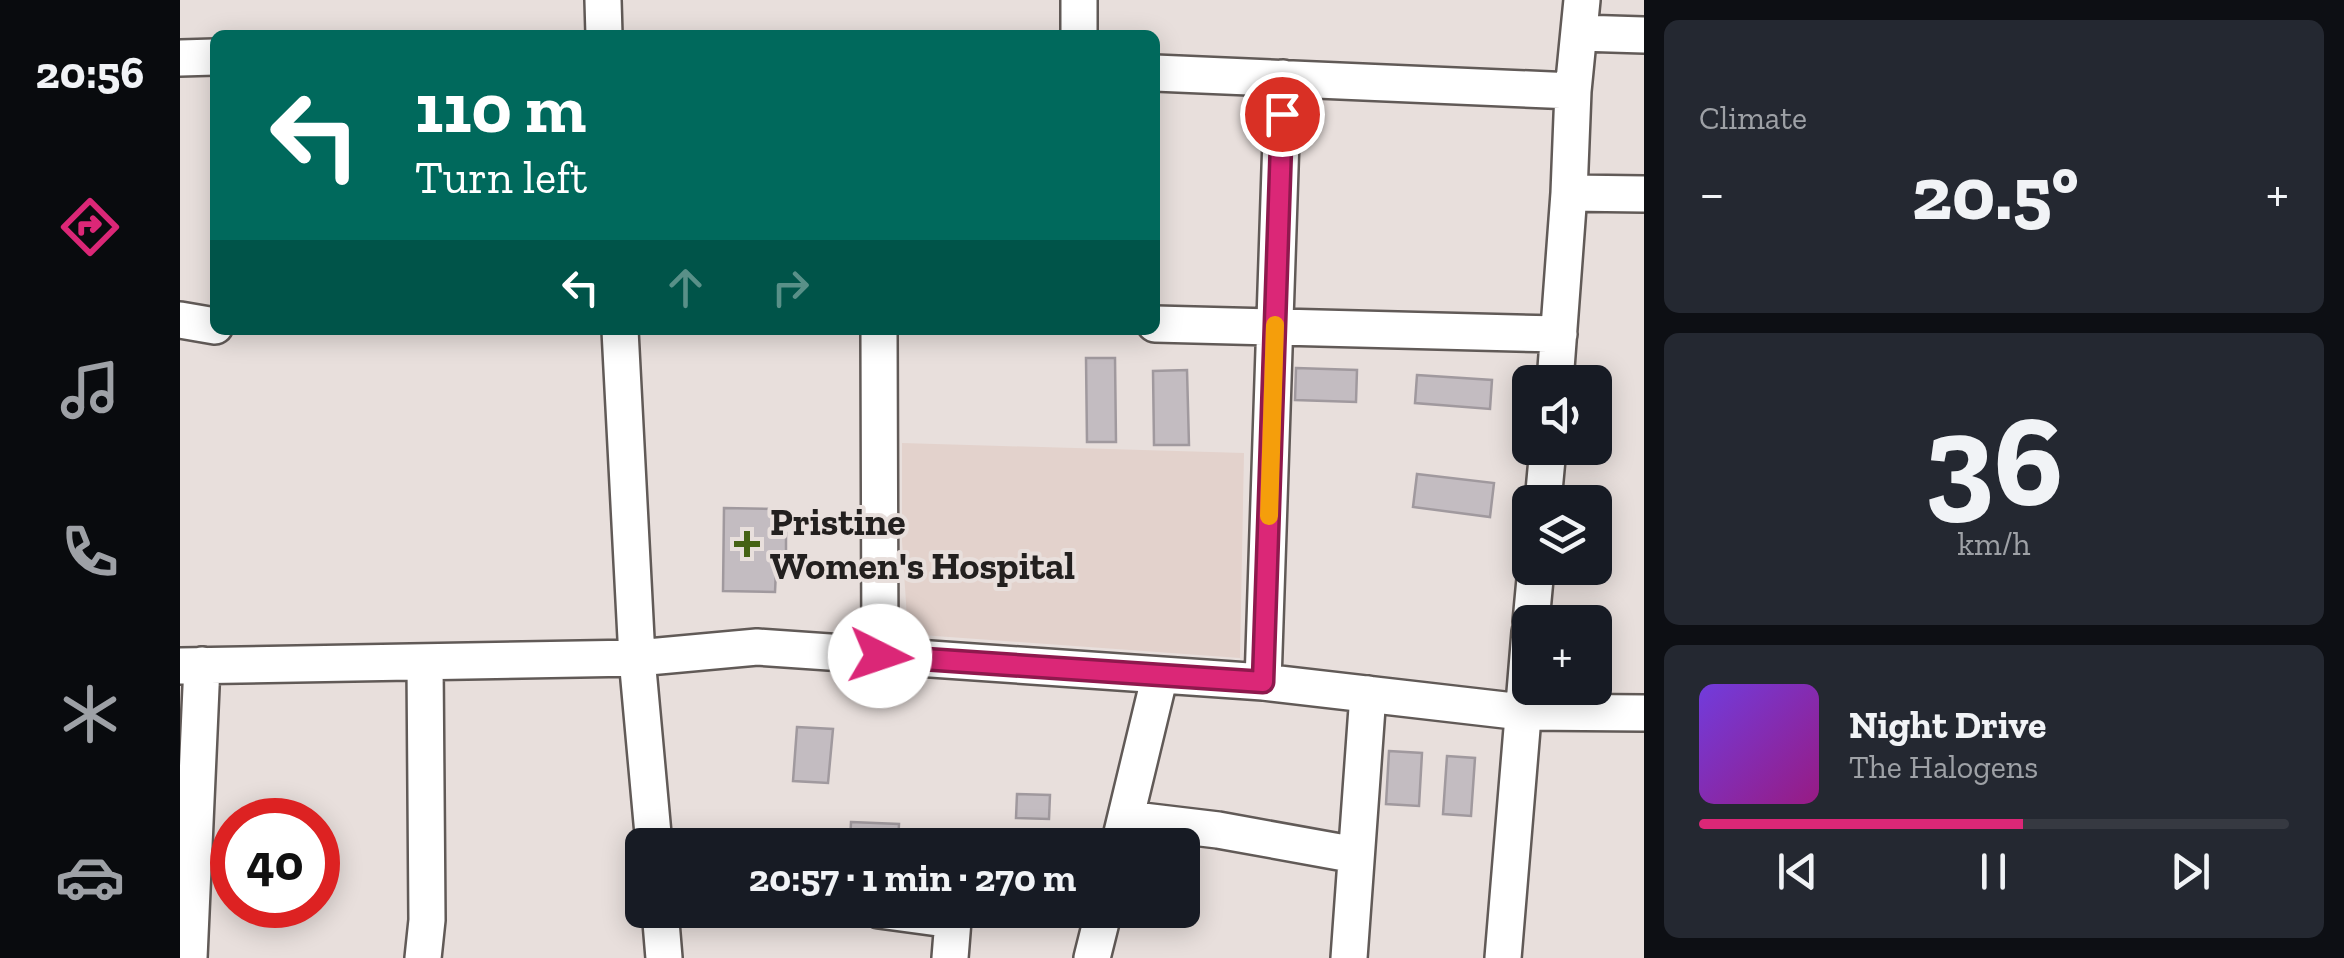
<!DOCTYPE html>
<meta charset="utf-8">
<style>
body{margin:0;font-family:"Zilla Slab",serif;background:#242831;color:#f1f3f6;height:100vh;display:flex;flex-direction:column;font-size:38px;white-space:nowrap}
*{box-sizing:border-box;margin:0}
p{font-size:32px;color:#9ea1a6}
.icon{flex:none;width:55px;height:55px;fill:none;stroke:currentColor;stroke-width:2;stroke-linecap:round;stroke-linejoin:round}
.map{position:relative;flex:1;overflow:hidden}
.details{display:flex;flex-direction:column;gap:20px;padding:20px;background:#0d0f14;width:700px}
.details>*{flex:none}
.top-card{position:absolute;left:30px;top:30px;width:950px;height:305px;border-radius:15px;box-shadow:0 5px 25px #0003;background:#00695c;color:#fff;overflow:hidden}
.tools{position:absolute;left:1332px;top:365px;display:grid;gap:20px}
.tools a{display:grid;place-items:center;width:100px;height:100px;border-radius:15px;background:#171b24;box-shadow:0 5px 25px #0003;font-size:50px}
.speed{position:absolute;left:30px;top:798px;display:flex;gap:20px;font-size:50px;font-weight:700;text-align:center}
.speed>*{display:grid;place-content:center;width:130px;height:130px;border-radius:50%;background:#171b24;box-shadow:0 5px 25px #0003;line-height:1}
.speed .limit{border:15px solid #d22;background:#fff;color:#111}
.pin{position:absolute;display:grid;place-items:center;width:85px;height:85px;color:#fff;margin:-42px;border:5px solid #fff;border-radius:50%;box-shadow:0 2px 10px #0007}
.me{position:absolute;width:110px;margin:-55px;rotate:94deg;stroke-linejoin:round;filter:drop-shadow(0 0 8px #0008)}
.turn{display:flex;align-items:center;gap:35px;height:210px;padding:0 40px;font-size:45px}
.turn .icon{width:130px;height:130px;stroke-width:2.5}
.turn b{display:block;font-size:70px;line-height:85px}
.lanes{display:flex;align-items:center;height:95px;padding:0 40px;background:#0003;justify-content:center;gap:50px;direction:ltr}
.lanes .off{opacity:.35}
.big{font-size:75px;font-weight:800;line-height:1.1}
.details .tile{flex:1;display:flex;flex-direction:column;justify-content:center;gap:15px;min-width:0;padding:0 35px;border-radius:15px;background:#242831}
.details .dial{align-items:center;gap:0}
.dial b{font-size:130px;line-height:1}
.song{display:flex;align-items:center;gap:30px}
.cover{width:120px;height:120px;border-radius:15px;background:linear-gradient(135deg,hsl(260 70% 55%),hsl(310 70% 35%))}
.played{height:10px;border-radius:5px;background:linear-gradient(90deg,#db2777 55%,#363941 55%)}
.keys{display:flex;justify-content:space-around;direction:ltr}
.heat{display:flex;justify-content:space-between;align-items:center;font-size:55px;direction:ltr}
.trip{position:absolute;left:445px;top:828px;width:575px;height:100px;border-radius:15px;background:#171b24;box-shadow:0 5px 25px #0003;font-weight:800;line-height:100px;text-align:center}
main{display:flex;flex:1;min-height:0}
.menu{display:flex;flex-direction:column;width:180px;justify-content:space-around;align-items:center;background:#090b0e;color:#9ea1a6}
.menu .icon{width:70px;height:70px}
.menu .current{color:#db2777}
.menu b{font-size:45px;color:#f1f3f6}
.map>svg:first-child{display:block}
.built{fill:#e3d2cc}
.building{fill:#c3bcc1;stroke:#a0999e;stroke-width:2.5}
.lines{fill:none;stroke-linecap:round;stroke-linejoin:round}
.minor-casing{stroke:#615a57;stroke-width:40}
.minor{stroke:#fff;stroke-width:35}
.route-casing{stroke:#8e194d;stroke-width:25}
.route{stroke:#db2777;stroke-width:18}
.slow{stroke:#f59e0b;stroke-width:18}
.poi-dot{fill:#456214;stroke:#e8dfdc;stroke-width:4}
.labels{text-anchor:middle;stroke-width:8;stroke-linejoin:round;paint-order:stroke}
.poi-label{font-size:38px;font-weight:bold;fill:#23201f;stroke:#e8dfdc;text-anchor:start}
</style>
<main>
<nav class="menu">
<b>20:56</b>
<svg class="icon current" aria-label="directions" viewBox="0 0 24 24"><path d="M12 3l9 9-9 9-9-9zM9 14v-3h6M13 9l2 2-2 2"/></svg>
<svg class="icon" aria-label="music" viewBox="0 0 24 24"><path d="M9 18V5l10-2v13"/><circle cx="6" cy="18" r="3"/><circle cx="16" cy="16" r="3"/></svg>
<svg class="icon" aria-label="phone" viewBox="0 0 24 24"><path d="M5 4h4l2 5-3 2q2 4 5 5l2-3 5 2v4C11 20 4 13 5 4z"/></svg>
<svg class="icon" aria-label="climate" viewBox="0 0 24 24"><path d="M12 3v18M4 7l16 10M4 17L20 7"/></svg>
<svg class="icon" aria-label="car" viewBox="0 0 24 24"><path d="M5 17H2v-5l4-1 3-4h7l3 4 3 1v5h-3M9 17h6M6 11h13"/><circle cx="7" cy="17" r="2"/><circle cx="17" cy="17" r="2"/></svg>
</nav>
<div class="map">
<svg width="1464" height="958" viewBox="0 0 1464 958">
<rect width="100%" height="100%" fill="#e8dfdc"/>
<path class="built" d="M722,443L1064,453L1060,658L728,634L722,541Z"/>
<path class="building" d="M906,358H935L936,442H907Z
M1116,368L1177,370L1176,402L1115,400Z
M1007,370L1009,445H974L973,371Z
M1237,375L1312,380L1310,409L1235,403Z
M1237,474L1314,483L1310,517L1233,507Z
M544,508L596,509V533H606V570H596L595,592L543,591Z
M617,727L653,729L648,783L613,781Z
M1209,751L1242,753L1239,806L1206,804Z
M1267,756L1295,758L1291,816L1263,814Z
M837,794L870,795L869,819L836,818Z
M671,822L719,824L718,845H670Z"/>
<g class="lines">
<defs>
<path id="minor" d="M423,0L424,35
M1399,33L1464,35
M899,35V0
M0,58L35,57
M975,73L1393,91
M1389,193L1464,194
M0,320L35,326
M975,324L1379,334
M440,330L457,658L474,845
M699,330L700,655
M1375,382L1389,193L1393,91L1402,0
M1363,502L1368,448
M1351,622L1356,568
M0,666L457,658L577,647L1083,682L1342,712L1464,713
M1083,682L1103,78
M946,819L1038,830L1176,855
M939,845L980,675
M480,910L484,958
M699,910L773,920L770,958
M9,958L22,665
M243,958L247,920L245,662
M912,958L924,910
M1169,958L1188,694
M1323,958L1350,632"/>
</defs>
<use href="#minor" class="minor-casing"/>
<use href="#minor" class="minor"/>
</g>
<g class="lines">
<defs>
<path id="route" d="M700,656L1083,682L1102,114"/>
</defs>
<use href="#route" class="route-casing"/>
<use href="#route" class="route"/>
<path class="slow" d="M1089,516L1095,325"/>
</g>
<path class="poi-dot" d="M562 529h10v10h10v10h-10v10h-10v-10h-10v-10h10z"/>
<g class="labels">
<g class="poi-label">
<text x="590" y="535">Pristine<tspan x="590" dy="44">Women's Hospital</tspan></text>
</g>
</g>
</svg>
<div class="tools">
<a><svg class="icon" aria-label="sound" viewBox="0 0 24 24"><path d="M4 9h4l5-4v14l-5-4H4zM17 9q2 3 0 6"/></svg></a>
<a><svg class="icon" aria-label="layers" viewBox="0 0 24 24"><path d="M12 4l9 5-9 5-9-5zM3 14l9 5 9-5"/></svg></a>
<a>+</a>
</div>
<div class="speed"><div class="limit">40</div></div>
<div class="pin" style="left:1102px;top:114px;background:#d93025"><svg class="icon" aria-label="arrive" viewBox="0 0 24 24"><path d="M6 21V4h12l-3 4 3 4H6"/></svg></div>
<svg class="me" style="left:700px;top:656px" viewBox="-20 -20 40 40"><circle r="19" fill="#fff"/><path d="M0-13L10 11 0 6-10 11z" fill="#db2777"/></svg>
<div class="trip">20:57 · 1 min · 270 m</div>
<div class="top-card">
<div class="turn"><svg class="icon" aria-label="left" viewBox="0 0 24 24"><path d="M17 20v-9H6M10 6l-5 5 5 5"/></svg><div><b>110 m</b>Turn left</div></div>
<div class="lanes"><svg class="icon" aria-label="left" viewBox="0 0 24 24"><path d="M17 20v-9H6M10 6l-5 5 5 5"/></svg><svg class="icon off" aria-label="ahead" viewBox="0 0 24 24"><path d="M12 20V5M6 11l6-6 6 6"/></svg><svg class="icon off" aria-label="right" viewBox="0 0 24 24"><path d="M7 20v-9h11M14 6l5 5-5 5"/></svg></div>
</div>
</div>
<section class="details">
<div class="tile"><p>Climate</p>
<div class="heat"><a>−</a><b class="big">20.5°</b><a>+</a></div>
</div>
<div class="tile dial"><b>36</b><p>km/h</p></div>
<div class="tile">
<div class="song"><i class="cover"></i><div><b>Night Drive</b><p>The Halogens</p></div></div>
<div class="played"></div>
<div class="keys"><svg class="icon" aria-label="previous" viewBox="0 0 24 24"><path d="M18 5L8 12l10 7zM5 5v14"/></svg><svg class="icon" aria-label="pause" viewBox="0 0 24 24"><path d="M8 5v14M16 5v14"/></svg><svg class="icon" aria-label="next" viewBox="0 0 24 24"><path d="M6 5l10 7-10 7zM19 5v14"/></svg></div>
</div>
</section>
</main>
